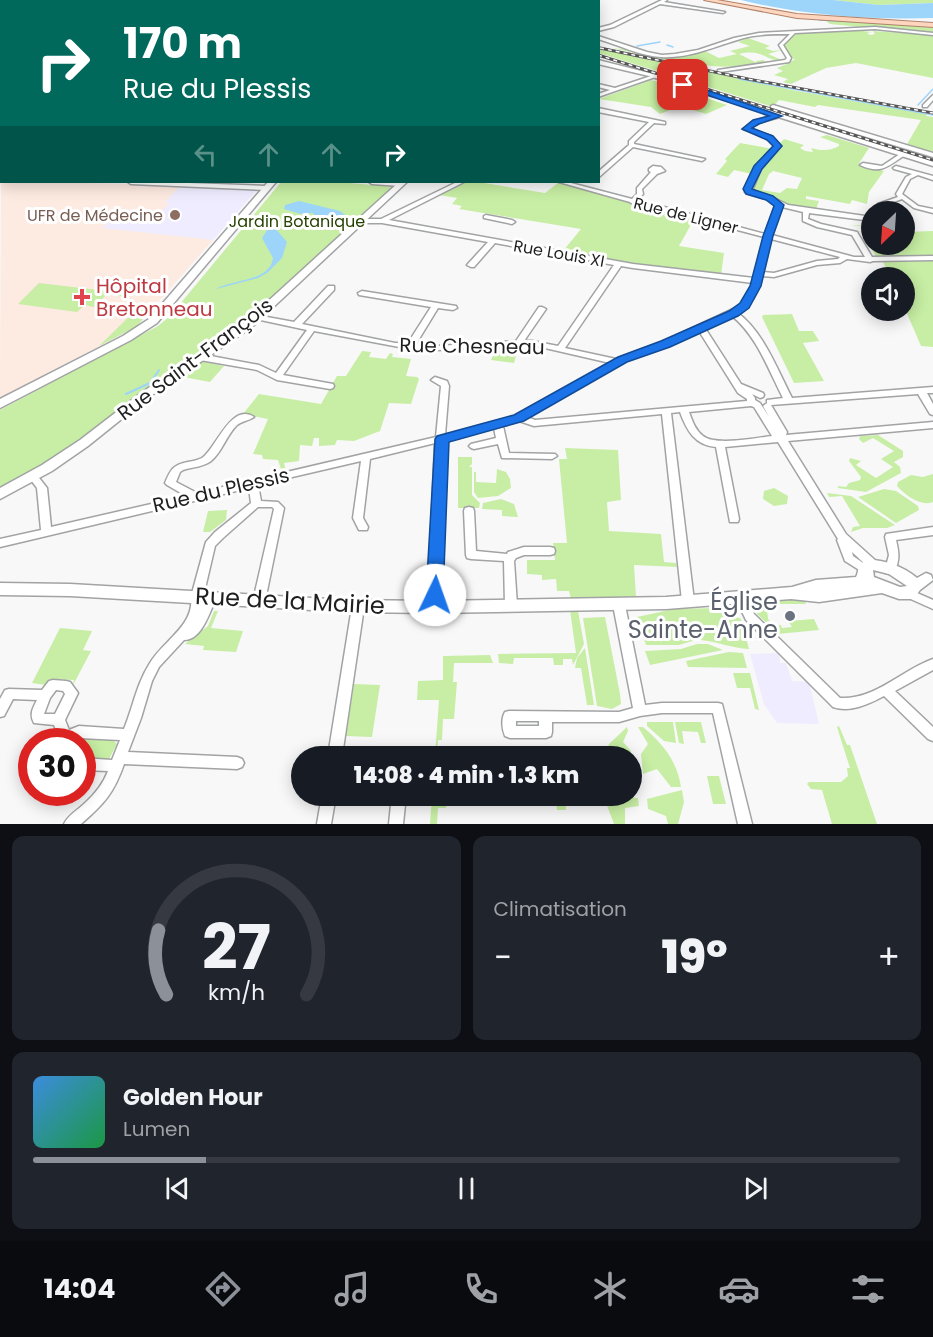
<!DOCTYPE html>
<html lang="fr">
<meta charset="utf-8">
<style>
body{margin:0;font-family:Poppins,sans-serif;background:#20242c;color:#f1f3f6;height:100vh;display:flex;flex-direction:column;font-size:22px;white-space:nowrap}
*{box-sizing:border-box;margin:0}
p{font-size:20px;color:#9ea1a6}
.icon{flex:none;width:33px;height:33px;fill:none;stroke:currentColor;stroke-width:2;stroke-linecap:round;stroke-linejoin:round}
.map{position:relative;height:824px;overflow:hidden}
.panel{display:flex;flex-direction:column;gap:12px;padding:12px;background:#0d0f14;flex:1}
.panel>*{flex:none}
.top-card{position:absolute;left:0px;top:0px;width:600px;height:183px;box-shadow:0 3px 15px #0003;background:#00695c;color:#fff;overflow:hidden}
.needle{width:39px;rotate:205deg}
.buttons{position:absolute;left:861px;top:201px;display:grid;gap:12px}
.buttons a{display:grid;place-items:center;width:54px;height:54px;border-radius:50%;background:#171b24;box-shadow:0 3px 15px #0003;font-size:30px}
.speed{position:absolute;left:18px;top:728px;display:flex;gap:12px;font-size:30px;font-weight:700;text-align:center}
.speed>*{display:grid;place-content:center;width:78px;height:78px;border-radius:50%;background:#171b24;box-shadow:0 3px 15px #0003;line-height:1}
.speed .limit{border:9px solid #d22;background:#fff;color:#111}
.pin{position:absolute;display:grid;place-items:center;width:51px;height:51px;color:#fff;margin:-26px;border-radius:12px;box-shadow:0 3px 9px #0006}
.me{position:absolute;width:66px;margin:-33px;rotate:3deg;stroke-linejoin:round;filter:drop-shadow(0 0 4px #0008)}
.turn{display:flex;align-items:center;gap:21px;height:126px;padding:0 24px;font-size:27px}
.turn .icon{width:78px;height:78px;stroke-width:2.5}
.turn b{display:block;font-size:42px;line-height:51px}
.lanes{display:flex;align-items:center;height:57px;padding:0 24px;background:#0003;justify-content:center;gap:30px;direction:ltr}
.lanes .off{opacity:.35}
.big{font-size:45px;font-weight:800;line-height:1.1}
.panel .widget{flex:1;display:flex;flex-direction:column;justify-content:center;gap:9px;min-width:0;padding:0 21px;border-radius:12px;background:#20242c}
.panel .dial{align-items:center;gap:0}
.dial svg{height:156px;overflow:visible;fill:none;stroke:#363941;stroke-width:7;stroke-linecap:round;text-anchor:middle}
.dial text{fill:#f1f3f6;stroke:none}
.song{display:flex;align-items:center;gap:18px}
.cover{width:72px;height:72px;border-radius:9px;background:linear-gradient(135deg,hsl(210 70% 55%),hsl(140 70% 35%))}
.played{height:6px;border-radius:3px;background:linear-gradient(90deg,#8c9099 20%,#363941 20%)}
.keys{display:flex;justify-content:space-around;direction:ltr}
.heat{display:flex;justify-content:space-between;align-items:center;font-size:33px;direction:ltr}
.panel .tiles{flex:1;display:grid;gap:12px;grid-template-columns:1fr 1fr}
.widget:last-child{grid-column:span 2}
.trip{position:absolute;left:291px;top:746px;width:351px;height:60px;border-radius:30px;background:#171b24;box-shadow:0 3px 15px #0003;font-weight:800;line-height:60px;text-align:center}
.dock{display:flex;height:96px;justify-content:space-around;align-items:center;background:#090b0e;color:#9ea1a6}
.dock .icon{width:42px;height:42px}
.dock .selected{color:#8c9099}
.dock b{font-size:27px;color:#f1f3f6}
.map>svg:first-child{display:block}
.education{fill:#eeecfe}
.medical{fill:#fdeae1}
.green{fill:#c7eea4;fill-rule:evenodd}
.water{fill:#9dd4f9}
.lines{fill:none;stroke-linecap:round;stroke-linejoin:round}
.stream-far1{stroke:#9dd4f9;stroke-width:1.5}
.stream{stroke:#9dd4f9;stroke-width:2}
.street-casing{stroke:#a2a3a4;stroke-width:3}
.secondary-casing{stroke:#a2a3a4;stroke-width:3}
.primary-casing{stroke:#af836b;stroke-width:2}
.street{fill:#fff;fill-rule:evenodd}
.secondary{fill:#fff;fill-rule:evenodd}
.primary{fill:#fed5be;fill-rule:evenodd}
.rail-casing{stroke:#555556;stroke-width:3}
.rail{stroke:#fff;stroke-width:1.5;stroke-dasharray:4;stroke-linecap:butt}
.route{fill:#1a73e8;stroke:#114b97;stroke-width:1.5}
.education-dot{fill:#8d6e63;stroke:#fff;stroke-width:2}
.health-dot{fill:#e0444e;stroke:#fff;stroke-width:2}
.worship-dot{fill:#6b7280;stroke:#fff;stroke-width:2}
.labels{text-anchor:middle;stroke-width:6;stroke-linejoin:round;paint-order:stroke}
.far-education-label{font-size:16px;fill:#785e54;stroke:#fff;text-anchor:end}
.far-street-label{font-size:16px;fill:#1f1f20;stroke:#fff}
.far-park-label{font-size:16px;fill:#264200;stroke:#fff}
.health-label{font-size:20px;fill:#be3a42;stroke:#fff;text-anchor:start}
.street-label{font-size:20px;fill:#1f1f20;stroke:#fff}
.near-street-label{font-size:24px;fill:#1f1f20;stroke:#fff}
.near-worship-label{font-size:24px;fill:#5b616d;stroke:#fff;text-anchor:end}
</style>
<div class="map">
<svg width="933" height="824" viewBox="0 0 933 824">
<rect width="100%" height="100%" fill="#f8f8f9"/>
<path class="education" d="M181,185L254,189L256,191L213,240L101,228L123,209L160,212L168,203L165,202Z
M779,653L780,663H786L792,681L809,682L819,724L777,723L764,704L750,654Z"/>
<path class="medical" d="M1,181L181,185L165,202L169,203L160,213L123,209L102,228L213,240L136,327L0,398Z"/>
<path class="green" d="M833,0H933V3L879,5Z
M795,17L926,25L933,26V34L830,24L825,20Z
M852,30L872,32L867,33L870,35L875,34L873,31L933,35V78L856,63L826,68L791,84L783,82L788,79L774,75L783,71L777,68L787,64L783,62L795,60L786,53L782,45L797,33Z
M748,38L770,46L765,48L773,51L782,50L768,54L784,61C765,62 764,48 739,54L757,63L756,61L763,60L769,63C743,67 719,69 695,63L693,66L612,48L632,50L662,58L705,51L719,58L737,54L730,51L750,46L738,42Z
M599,49L792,90L927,114L926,116L933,117V152L932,153L906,146L921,120L818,105L815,107L779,100L773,107L599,53Z
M651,80L655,81L727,105L706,114L680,106L660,114L651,107L599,99Z
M827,135L869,148L858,165L884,171L869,192L867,204L852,200L850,204L806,196V199L819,201L816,209L820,210L791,207L750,192L759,169L781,146L780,143L784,139L804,145L800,148L805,151L813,152L811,148C821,151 831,151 839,146V144L820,137ZM773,171L802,178L797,189L787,188L780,193L762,190L769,174Z
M740,143L773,149L752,174L734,170L728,177L716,174L727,161L725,159Z
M281,182H339L393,187L242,325L67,451L0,489V410L158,326L170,316Z
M465,182H478L545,193L559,182L691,218L690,220L693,221L679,246L724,253L721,275L640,265L563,251L581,229L459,209L462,206L452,204L457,198L439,195Z
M850,225L871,226L872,244H904L905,232L933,231V256L876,257L863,232L858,231H868L866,227Z
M933,261V347L921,346L905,309L904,278L890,277L883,262Z
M39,283L115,292L127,284L137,285L126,297L107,294L94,307L85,305L77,312L18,304Z
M141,305L154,307L136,327L99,346Z
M792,314L799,331H813L819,341L803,343L824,381L794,383L762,317L763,315Z
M519,345L514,363L491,360L497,346Z
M362,351L371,352L369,357L386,359L390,353L393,354L392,357L411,359L406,376L417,377L419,379L411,404L389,403L380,431L354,441L337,440L335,445L319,446V438H314L312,446L300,445L299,461L284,463L286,471L282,472L278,460L263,459L262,455L253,454L268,419L243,414L259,394L321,404L337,376H346Z
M200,361L224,366L210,382L178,376Z
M878,435L903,451V457L894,462L900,467L901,473L866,492L838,488V486L846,487L849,483L860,480L861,477L849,461L850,458L861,461L856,465L876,478L893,467L881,459L894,451L873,438L863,443L859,439L860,436Z
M565,448L618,450L621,500L607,502L609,531L661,534L664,562L676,563L677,567L634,565L636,597L571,599L569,591H557L556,579L542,580V575L527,574V560H555L553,543H567L559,459H567Z
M458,457H472V464L469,467H472V495L480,503L479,508H458Z
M497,469L506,472L510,479L511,488L498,496L478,498L474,492V472H476V482L496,483Z
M933,474V502C921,507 905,495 897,486L898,482L911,475L923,477Z
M774,488L788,496L787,504L774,506L763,499L764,491Z
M884,489L896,491L918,506L919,510L896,523L858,497Z
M827,493L851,496L895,525L887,528H863L851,532L853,527L860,526L842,496L829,497Z
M501,499L514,504L518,517L502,516V510L482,509L483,503Z
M227,510L226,520L210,532H203L208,511Z
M804,599L806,604H780L767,608L768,619L775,626L781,625L782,628L792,627L788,621L814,619L819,630L778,634L756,613L753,606L759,602Z
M718,608L741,619L749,649C732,648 718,642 701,640L700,632L696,631V640L679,645H646L637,617L674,609Z
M570,610L578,611L584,644L573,665L572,659H563V665H554L553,658H514L513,664L499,663L498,654L576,653Z
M214,611H218L211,628L243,631L236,652L203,650L204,646L185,644L208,626Z
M605,617L620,694L621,704L612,709L597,706L583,618Z
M60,628L92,631L83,650L91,651L72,687L74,680L49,679L46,685L32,683Z
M697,644H708L723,650L650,665L645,651L681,649Z
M585,648L594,705H587L581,668H575L577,658Z
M729,652L743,653L747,668L688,667L686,661Z
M490,655L493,663H454L453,682H457L454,719H443L442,740H438L437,756H435L439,700H417L418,681L443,680V656Z
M733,673H750L759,710L755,709L750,688H737Z
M354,684L380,685L372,737L346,736Z
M647,722H673L676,743L664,741L647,726Z
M675,722H701L706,743H701L698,732L682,731L684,744L679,743Z
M839,726L847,745H850L877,824H832L822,790L811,789L807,784L809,782H841L848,776L847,768H850L837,727Z
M627,727L628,731L623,742L631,751L635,776L632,775V756H604L609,744Z
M638,727H643C663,744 677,761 681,787H671L657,769L643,774L641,754L648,744Z
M71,737L111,738L117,744L108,761H83L82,741H65Z
M707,776H719L726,804H713Z
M682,790L684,802L678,824H668L666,816L648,809L647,799Z
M432,795L441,799L442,795H566V810H557L556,802L447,803L446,808H438L437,824H430Z
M603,795L638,798L639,806L625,808V824H614Z"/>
<path class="water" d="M741,0H833L879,5L933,3V18C870,20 802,15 741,0Z
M299,201L340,211L345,215L334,220L315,219L313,213L301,214L284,209L285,205Z
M275,218H278L274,227L287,242L282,258L267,273L258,278L216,289C233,279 270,282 273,258L262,238Z"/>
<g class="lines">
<path class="stream-far1" d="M819,20L894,24
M877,27L907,30
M667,45L673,47
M637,46L660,42
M739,79L933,115
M918,105L933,89"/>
<path class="stream" d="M126,394L150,383L159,370"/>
<defs>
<path id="street" d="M23,0H28L26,2H21Z
M158,0H160L161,1L156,2Z
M205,0H210L202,2Z
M395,0H399V2H395Z
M662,0H667L664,2L725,12L723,13L660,4L614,27L598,31V28L610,25Z
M0,15H2V18H0Z
M0,27H2V29H0Z
M875,27L933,33V35L875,29L795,33L783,45L791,58L789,62L720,72H718V70L785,60L787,58L779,45L790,34C776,34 761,34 748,37C719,44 692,59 661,57C640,56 619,45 598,39V36L647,52L662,55L675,54L698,50L734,38L759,33Z
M654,75L658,76L598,97V94L610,90L598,87V84L615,88Z
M0,93H2V97H0Z
M933,95V100L927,107H923V105Z
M773,105L933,153V157L771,108V106Z
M598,108L665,122V124L654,123L634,142V144L705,159L702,161L633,147L598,178V172L629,145V141L649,122L598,112Z
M778,114L780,115V117L758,123L750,129L771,136L781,146L761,169L752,191L772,197L788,205L872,217V221L809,213L808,219L821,224L857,232L872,257L933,256V260L873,261L870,262L847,259L840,263L817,265L774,277L762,276C759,290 751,307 738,313C764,333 777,369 792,398L933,387V393H927L933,404V415L930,414L918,394L771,405L787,432L786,435L933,422V428L788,441L846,534L876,561L877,564L876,567L872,568L868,567L869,569L868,572L864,573L845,561L837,540L838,539L778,442L725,447L739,519L738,522H730L716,447C695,445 687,431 680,412L671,413L694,601L692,604L688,605L684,604L682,601L662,414L534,426L519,421L503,426L509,453L555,454L557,456L552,459L502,458L498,444L474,449L471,448L469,446L471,444L496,438L494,428L445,441L440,607L438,610L434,611L430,610L428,607L435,443L370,459L363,518L368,527L367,530H359L353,518L361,461L258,485L261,501L278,502L284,508L265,601L263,604L259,605L255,604L253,601L274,509L272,507H258L223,538L215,546L203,597V602L206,596L210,595L214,596L216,599C209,613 202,640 184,640L159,667L152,681L141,718L128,752L237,757L242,759L244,763L242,767L237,769L124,764C114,793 104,804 81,824H64C68,815 78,810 85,803C95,794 103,784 108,771L82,770V758L112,760L120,740L80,738L72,741H55L58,735L54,725L34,723C29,714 33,708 37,700L13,699L4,716L0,717V699L5,690L9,689L42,690L49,681L53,680L66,681L70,682L78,693L65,720L69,730L79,726L124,729C133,707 137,683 150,663C163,641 195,625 191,597L206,542L215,532L251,503L249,488L0,547V539L41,530L37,488L28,476L30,474H36L47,488L51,527L186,496L167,485L165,483C171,469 173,465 188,462C193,461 198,460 202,458C216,449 231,402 254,417C248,421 242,421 237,425C226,436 222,452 211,461C203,467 192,467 183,470L180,472L176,482L197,493L436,437L441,386L431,380L435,377L447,381L449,386L445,435L516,416L610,363L532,345L437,350L410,349L314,331L283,375L333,384L334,386L333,388L330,389L277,380L257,370L200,360L196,357L200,354L259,365L276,373L307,330L256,319L252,317L256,315L294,322L328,286H334V290L302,324L395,343H408L431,307L359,295L358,293L362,291L456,306L457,308L453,310L438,308L416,344L437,346L516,341L539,307H542L546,309L524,341H532L558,346L614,265L495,243L474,267H471L467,265L488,242L382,223H361L358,221L361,219H381L457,182H464L389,220L633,264L754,278L764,237L635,203H631L630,202L559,182H567L632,199L637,194V188L651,172L649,171V169L653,166L661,167L665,171L657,174L642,189L643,194L638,200L765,234L776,204L768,199L745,192L755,168L775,146L767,138L743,129L754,121ZM782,207L803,212V221L817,227L852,235L865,257H854L772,235ZM771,239L840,257L838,259L817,261L774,273L763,272ZM621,266L633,268L753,283L742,304L737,307L662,342L616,359L565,348ZM732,316C757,336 769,371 783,398L767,400V403L763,406L769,417L760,403L755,400V398L752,394L760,398L763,397L764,395L763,393L741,384L705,328ZM699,331L738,393L747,399V401L535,420L527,417L625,361L668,346ZM751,406L754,407L772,436C756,438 715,446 703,436C695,430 692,420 689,412ZM852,552L866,565L853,556ZM56,690L63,691L65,694L55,714H44L50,698Z
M0,125H2V129H0Z
M0,147H2V151H0Z
M903,152L906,154L905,155C888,166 881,175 860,165L863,163L882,166Z
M896,166L933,176V180L918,175L910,179L902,194L918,206L933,209V213L914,208L902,199L882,206H878V204L898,197L896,194L906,177L912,174L894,169L893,168Z
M2,175V180L0,181V176Z
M128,182H162L266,186L269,188L266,190L131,184Z
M369,182C379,181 394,180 403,184L400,186L372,184Z
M486,215L512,220L515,222L512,224L484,218V216Z
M469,507L473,508L474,511L476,551L507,554L508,552L524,547H550L554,548L555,551L554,554L550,555H524L516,558L514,561L517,605L515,608L511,609L507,608L505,605L504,561L471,559L467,558L466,555L464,511L465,508Z
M933,527V535L896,540C899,553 900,560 894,573L890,574L886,573L885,570L889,555L885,537L886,534Z
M908,589L933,600V609L904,596L902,593L904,590Z
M741,593L745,594L754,614L840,698C875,700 902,670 933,659V670L895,691L933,727V741L928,739L884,696C869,704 850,713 833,707L746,620L735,597L737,594Z
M619,601L623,602L625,605L645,705L662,703H718L722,704L752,824H738L713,713H662L640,716L619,722H552V732L551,736L546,738H510L505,736C502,729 501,719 505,712L509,711L619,712L633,708L613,605L615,602ZM516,721H539V726H516Z
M358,603L362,604L364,607L342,756H328L352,607L354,604Z
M322,795H336L331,824H317Z
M392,795H406L403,824H389Z"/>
<path id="secondary" d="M122,0H129L120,2Z
M410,0H416L410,2Z
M0,39L2,40V44L0,43Z
M0,51H2V55H0Z
M598,60L653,74L933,161V166L649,76L598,64Z
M268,182H276L157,323L131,340L0,408V399L123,336L149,319Z
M399,182H407L252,327L149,397L88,446L52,471L0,499V488L42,465L80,440L141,393L244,323Z
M869,560C886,560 904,567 917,578L926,573L931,575L933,580L920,590L915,597L910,599H899L882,593L819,602L791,599L666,609L434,613L347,612L70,596L0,595V583L70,584L347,600L434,601L666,597L792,587L816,580L856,577C860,571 855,564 869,560ZM873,570L889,574L907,586L900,587L874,577Z"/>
<path id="primary" d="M704,0H717L797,14L933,23V27L797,18Z"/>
</defs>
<use href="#street" class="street-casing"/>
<use href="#secondary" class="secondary-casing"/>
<use href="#primary" class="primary-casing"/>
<use href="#street" class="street"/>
<use href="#secondary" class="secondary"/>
<use href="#primary" class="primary"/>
<defs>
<path id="rail" d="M425,0L431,2
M600,48L748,79L933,113
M598,55L933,160"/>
</defs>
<use href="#rail" class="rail-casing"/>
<use href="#rail" class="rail"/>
</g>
<path class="route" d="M683,82L782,116L759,124L752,128L773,136L782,146L762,169L752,189L773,196L784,205L773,236L761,286L749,308L738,316L670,347L627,362L524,421L449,442L443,595L441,599L435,601L429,599L426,595L435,439L437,436L514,415L618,357L661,341L729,311L740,303L750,286L763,236L774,206L766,200L746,194L743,189L754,166L773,146L767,140L742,129L753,120L769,116L680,86V83Z"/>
<circle class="education-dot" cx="175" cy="215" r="6"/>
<path class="health-dot" d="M79 288h6v6h6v6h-6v6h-6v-6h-6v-6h6z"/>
<circle class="worship-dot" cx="790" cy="616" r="6"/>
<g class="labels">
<g class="far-education-label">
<text x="163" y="221">UFR de Médecine</text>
</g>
<g class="far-street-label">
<text transform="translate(686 215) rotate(14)" y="6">Rue de Ligner</text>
<text transform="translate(559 253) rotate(10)" y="6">Rue Louis XI</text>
</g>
<g class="far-park-label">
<text x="297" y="227">Jardin Botanique</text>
</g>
<g class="health-label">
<text x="96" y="293">Hôpital<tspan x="96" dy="23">Bretonneau</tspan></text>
</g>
<g class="street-label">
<text transform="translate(472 346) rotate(1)" y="7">Rue Chesneau</text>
<text transform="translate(195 359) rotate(-37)" y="7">Rue Saint-François</text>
<text transform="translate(221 490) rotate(-13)" y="7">Rue du Plessis</text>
</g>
<g class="near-street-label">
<text transform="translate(290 601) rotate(3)" y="8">Rue de la Mairie</text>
</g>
<g class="near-worship-label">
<text x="778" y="610">Église<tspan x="778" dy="28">Sainte-Anne</tspan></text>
</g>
</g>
</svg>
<div class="buttons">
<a><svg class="needle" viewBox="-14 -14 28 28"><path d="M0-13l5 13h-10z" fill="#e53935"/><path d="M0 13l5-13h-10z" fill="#9ea1a6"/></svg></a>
<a><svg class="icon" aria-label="sound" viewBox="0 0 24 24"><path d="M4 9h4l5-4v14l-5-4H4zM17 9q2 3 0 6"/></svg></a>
</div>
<div class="speed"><div class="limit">30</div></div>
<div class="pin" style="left:683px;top:85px;background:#d93025"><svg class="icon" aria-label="arrive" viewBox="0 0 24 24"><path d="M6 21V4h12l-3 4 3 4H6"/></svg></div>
<svg class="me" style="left:435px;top:595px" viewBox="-20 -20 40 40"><circle r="19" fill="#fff"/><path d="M0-13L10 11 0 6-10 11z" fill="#1a73e8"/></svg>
<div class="trip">14:08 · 4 min · 1.3 km</div>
<div class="top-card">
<div class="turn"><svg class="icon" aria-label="right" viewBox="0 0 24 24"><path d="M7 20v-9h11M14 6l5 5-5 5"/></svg><div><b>170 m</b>Rue du Plessis</div></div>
<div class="lanes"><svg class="icon off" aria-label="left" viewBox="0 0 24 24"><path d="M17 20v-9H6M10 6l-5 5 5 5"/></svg><svg class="icon off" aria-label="ahead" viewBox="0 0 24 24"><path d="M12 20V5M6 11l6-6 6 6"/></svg><svg class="icon off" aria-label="ahead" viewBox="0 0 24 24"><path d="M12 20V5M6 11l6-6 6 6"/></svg><svg class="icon" aria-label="right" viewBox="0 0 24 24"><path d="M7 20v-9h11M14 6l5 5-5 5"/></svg></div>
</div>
</div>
<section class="panel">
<div class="tiles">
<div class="widget dial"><svg viewBox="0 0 100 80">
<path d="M14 69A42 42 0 1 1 86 69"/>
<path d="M14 69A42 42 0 0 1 10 36" stroke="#8c9099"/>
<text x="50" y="56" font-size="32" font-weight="700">27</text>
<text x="50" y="72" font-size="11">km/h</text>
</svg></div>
<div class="widget"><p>Climatisation</p>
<div class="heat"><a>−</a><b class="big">19°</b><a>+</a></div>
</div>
<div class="widget">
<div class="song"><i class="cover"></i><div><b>Golden Hour</b><p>Lumen</p></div></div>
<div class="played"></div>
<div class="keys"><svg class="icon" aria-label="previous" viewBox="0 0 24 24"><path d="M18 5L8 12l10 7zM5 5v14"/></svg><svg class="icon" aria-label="pause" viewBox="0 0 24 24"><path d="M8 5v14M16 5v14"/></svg><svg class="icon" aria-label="next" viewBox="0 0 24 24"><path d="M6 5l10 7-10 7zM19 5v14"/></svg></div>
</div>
</div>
</section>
<nav class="dock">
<b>14:04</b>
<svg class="icon selected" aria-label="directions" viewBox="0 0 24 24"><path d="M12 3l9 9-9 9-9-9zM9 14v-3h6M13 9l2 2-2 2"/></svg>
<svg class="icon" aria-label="music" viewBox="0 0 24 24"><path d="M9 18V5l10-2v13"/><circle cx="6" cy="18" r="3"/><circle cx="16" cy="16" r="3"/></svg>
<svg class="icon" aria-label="phone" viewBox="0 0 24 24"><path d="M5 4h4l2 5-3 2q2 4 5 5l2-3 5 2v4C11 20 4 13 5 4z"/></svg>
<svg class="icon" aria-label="climate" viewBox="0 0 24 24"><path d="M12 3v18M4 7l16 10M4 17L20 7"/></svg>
<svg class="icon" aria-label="car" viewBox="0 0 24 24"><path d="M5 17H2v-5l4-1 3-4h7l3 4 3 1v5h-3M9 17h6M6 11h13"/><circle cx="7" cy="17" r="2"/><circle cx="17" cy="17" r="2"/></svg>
<svg class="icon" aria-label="filters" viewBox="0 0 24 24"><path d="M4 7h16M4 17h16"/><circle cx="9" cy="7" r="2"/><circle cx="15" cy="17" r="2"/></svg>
</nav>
